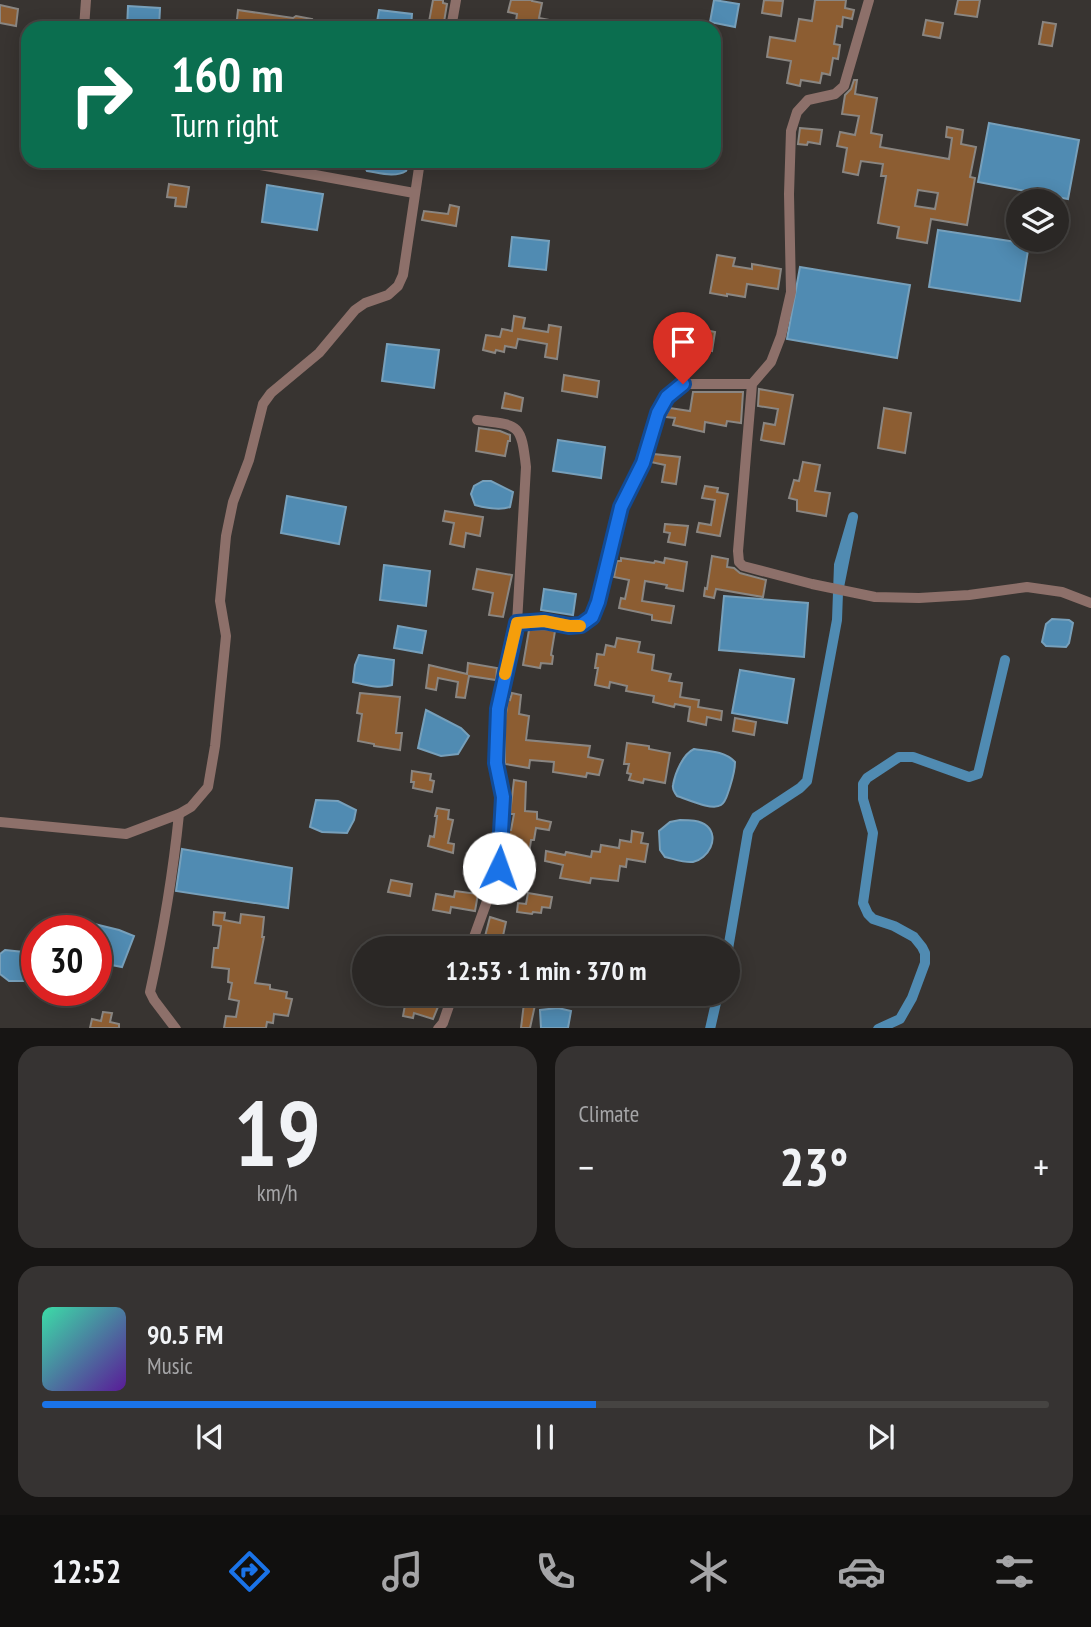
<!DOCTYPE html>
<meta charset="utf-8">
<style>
body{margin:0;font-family:"PT Sans Narrow",sans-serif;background:#363332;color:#f1f3f6;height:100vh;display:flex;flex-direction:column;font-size:26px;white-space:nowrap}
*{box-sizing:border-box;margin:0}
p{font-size:23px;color:#a5a5a7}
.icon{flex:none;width:38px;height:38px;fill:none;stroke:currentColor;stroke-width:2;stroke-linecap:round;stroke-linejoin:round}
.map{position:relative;height:1028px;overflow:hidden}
.sheet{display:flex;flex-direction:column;gap:18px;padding:18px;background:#171514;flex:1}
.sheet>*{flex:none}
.guide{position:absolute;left:21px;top:21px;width:700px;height:147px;border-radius:21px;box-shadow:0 4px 18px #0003,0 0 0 2px #464442;background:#0b6e4f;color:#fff;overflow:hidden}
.tools{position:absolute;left:1006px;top:189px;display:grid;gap:14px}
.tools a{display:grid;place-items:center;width:63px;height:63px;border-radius:50%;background:#2a2725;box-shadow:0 4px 18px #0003,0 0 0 2px #464442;font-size:35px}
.speed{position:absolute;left:21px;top:915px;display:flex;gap:14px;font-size:35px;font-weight:700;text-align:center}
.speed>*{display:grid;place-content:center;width:91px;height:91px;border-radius:50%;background:#2a2725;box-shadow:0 4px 18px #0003,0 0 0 2px #464442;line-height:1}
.speed .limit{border:10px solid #d22;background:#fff;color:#111}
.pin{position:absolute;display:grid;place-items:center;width:60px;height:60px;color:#fff;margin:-72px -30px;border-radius:50% 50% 50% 0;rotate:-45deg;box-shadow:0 0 7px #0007}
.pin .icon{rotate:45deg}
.me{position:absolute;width:77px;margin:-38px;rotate:3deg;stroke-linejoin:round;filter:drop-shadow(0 0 5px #0008)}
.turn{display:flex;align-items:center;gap:24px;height:147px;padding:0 35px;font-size:32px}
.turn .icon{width:91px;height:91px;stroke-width:2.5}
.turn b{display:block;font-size:49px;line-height:60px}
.big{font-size:52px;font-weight:800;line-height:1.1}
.sheet .card{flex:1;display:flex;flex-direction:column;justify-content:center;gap:10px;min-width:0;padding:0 24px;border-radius:21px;background:#363332}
.sheet .dial{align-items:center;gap:0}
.dial b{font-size:91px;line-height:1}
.song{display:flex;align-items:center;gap:21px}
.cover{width:84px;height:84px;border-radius:10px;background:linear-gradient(135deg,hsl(160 70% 55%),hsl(270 70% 35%))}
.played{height:7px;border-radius:4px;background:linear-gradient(90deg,#1a73e8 55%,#464442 55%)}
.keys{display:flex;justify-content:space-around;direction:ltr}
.heat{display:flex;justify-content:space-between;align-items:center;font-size:38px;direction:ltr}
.sheet .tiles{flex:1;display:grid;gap:18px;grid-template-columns:1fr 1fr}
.card:last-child{grid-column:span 2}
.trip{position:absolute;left:352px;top:936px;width:388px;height:70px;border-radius:35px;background:#2a2725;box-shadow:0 4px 18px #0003,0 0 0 2px #464442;font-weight:800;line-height:70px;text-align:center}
.dock{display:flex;height:112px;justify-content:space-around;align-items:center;background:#11100f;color:#a5a5a7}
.dock .icon{width:49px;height:49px}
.dock .selected{color:#1a73e8}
.dock b{font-size:32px;color:#f1f3f6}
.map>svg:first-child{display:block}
.water{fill:#508bb2;stroke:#77a0bb;stroke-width:2}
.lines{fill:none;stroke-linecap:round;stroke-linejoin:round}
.canal{stroke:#508bb2;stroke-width:10}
.building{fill:#8c5d32;stroke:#8a8682;stroke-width:2;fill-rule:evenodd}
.street{stroke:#8d706a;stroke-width:10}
.route-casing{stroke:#114b97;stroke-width:18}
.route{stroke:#1a73e8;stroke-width:12}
.slow{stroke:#f59e0b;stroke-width:12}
</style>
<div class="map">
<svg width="1091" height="1029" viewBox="0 0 1091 1029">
<rect width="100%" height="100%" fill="#383431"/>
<path class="water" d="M714,0L739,4L735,27L710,22Z
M128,6L160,8L159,28H127Z
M379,10L412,14L411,28H386L377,22Z
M989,123L1079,140L1068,199L978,182Z
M362,161H410L406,171C395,178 380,173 367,171Z
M267,185L323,194L317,230L262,222Z
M938,230L1029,244L1020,301L929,287Z
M512,237L549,241L546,270L509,266Z
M800,267L910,285L897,358L787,339Z
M387,344L439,350L434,388L382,381Z
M558,440L605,447L601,478L553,471Z
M483,481H491L513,492L510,507C499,511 486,508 475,505L471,494L474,486Z
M287,496L346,507L339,544L281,533Z
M384,565L430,571L426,606L380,600Z
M544,589L576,594L573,615L541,610Z
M724,596L808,603L804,657L719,650Z
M1052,619L1069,620L1073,623L1069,643L1066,647L1046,646L1042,642L1046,624Z
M398,626L426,631L422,653L394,648Z
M359,655L394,660L392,685C379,689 366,685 353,682L355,665Z
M740,670L794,679L787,723L732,713Z
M426,710L461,728L469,736L458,754L441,756L418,748Z
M694,749C708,751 725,751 735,762C735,772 732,780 729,790C727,795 726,802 721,805C712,811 687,799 677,796C674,791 672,790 673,785C675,773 683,754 694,749Z
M316,800L338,801L356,810L354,820L347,833L322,832L310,827Z
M680,820C689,820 700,820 707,826C720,838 708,859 693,862C684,863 674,859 665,857L660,850L659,831L670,822Z
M182,849L292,868L288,908L176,891Z
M74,919L119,930L134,936L122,967L96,962V931H66L67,922Z
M5,950L24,952L37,956V979L30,981H9L0,974V954Z
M558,1008L571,1011L568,1028H541L540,1010Z"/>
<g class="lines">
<path class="canal" d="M728,949L748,832L756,817L800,788L807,781L837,620L839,565L853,517L838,592
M710,1029L718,994
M878,1029L900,1019L912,998L925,963V953L922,947L914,937L894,926L873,919L868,914L863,903L873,833L863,799V784L867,778L899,757H913L969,777L978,774L1005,660"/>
</g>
<path class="building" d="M433,0H443V3L447,4L443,28L428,27Z
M511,0H532V1L542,3L539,18L570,24L569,28H515L517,14L508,12Z
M764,0L783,1L781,16L762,13Z
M815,0H846L845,8L854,10L852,19L843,17L842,27L837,26L834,44L840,45L838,59L833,58L830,75L822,73L820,83L801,80L800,86L787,83L791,61L767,57L770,37L795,41L799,19L812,21Z
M958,0H980L977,17L955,14Z
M0,5L18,9L16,26L0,23Z
M238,10L293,18L296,16L312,19L310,28L300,26L299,28H236Z
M926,20L943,23L940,38L923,35Z
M1043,22L1056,24L1052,46L1039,44Z
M854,80H857L855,94L877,98L871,133L882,135L880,147L949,159L952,138L946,137L947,127L963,130L961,144L976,147L970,177L975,178L967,225L931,219L927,243L897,238L899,227L878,223L886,176H881L883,164L861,161L858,175L843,172L847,148L837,146L840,132L855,135L859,116L842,114L845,95L851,89ZM918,190L938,193L935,209L915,206Z
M800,128L822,130L820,144L808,142L807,145L798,144Z
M169,184L189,187L186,207L175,206L176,198L167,197Z
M450,205L459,207L456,226L422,220L424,211L448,214Z
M717,255L735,258L733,266L752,269V264L781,269L778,289L747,284L745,297L727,294V296L710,293Z
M514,316L525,318L523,328L548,332L549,325L561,327L557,359L545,357L547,344L518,339L516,348L505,346L504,352L496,350L495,353L483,350L486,335L500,337L502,329L512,331Z
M701,329L715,332L712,351L697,348Z
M564,375L599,381L597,397L562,391Z
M759,389L793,395L784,444L761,440L764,423L775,425L778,409L758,406Z
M693,392H743L741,423L727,421L726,426L705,422L704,432L673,425L675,418L665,417L670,408L690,411Z
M505,393L523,398L521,411L502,408Z
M884,408L911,413L905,453L878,448Z
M479,428L500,431L510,435V441H508L505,456L476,451Z
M654,454L680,457L676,484L662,482L665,465L651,462Z
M803,462L820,465L815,491L830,493L826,516L797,511V500L789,498L794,480L799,481Z
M705,486L718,488L717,492L728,494L720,536L697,532L699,523L711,525L715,500L702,498Z
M445,511L483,517L480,536L466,533L464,547L450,544L454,523L443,521Z
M665,524L688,526L685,545L668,542L670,533L664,532Z
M712,556L728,559L727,567L734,568L740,573L766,580L763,597L716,589L714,598L704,596L705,588L707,589Z
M621,558L654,563L655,561L664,563L665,558L687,562L683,591L666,588L667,585L645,581L642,601L674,606L671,623L652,620V615L619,608L621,598L625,599L629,580L614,577L617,561H621Z
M477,569L512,575L503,617L489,615L493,593L473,589Z
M544,629L555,631L551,655L553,656L552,664L541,663L540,668L523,665L529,630Z
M617,638L640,642L638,652L654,655L652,670L671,674L669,681L682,683L680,697L699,700L698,707L722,711L721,720L707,717L706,725L688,721L690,707L675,704L674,707L653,702L654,696L626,691L627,686L610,682L609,688L595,685L598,668H595L597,654L604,655L606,645L615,647Z
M468,663L497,668L496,680L469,676L465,698L456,697L458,682L438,678L436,690L426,688L429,665L467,674Z
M360,693L400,697L396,733H402L400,750L374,746V744L358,741L362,714L357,713Z
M512,693L521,695L519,714L529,716L526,740L590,746L588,757L603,760L599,775L587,773L586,777L553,772L554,762L530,760L529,768L505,764V721L508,699L510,700Z
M735,718L756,722L754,735L733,731Z
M627,743L649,746V749L670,753L665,783L644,779L643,783L629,780L631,774L627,773L629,764H624Z
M412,771L431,774L430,780L434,781L432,792L413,788L414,782H411Z
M514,780L526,782L525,811L537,812V819L551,822L549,830L536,828L534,840H531L528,861H520L522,840L509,838V830H511L514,814H510Z
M437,808L449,810L448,819L453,820L448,843L454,844L453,853L428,846L430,836L434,837L437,816H435Z
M632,831L643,833L641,843L648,844L645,862L627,859L626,867L620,866L618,881L591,878L590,883L560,878L563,865L545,861L546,851L565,855L566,852L591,857L592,851L600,852L601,845L619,848L620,840L631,842Z
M391,880L412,884L410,896L388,892Z
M455,891L478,894L475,911L451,907L450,913L433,910L436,894L454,897Z
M528,893L552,897L550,908L542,907L541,913L533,912L532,914L517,912L518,903L526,904Z
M214,912L225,913L224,920L240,923L241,914L264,917L262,937H264L255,983L270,985V989L287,992L286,998L292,999L288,1016L274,1014L273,1023L267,1022L266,1028H224L226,1016L236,1017L239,1001L229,999L232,983L228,982L229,969L212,967L214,948H218L221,926L213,925Z
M490,917L506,922L503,936H501L496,948H482Z
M407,994L423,996V994H434V995L442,997L433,1019L414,1013L413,1018L403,1016Z
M524,1003L535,1005L530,1028H521Z
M103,1012L112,1013L110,1022L119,1024V1028H90L92,1019L101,1021Z"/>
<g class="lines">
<path class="street" d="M84,28L86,0
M451,28L456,0
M238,161L414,193
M752,384L738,551L739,562L743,566L812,584L875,597L919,598L969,595L1027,587L1062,592L1091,603
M477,420C519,425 521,423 526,467L517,623
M0,822L126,834L179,814L191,807L208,787L215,746L226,636L220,601L226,536L233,502L249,460L263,404L271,393L319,353L355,310L365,303L388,295L398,286L403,275L420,161
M470,948L499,868L503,797L496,763L497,709L517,623L544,621L569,626L581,625L592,617L598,602L621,507L643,463L658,413L667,397L683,384H752L771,362L781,336L791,292L789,194L791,131L797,112L808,100L835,94L844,86L869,0
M176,1029L154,1000L150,992C163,933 173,874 179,814
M438,1029L443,1023L453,994"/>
</g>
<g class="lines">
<defs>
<path id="route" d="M499,868L503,797L496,763L498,709L517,623L544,621L569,626L581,625L592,617L598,602L621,507L643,463L658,413L667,397L683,384"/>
</defs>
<use href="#route" class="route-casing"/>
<use href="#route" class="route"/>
<path class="slow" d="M505,674L517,623L544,621L569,626H580"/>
</g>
</svg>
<div class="tools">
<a><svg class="icon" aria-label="layers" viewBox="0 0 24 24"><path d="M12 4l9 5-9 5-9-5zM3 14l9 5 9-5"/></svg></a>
</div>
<div class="speed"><div class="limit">30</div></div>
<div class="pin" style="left:683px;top:384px;background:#d93025"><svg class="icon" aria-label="arrive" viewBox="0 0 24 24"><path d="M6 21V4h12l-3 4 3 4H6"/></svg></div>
<svg class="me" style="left:499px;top:868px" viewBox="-20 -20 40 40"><circle r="19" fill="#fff"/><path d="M0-13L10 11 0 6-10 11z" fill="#1a73e8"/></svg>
<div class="trip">12:53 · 1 min · 370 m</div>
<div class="guide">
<div class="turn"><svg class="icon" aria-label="right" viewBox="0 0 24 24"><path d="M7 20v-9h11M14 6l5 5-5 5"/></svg><div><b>160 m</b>Turn right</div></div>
</div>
</div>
<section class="sheet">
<div class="tiles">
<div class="card dial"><b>19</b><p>km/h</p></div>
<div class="card"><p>Climate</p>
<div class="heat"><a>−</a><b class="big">23°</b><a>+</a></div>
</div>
<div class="card">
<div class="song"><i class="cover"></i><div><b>90.5 FM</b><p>Music</p></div></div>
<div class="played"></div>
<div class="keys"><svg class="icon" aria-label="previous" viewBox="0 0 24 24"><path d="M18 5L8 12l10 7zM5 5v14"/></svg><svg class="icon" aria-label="pause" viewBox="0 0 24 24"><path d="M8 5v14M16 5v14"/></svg><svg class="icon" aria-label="next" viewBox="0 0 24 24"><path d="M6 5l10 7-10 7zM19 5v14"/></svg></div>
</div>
</div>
</section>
<nav class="dock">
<b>12:52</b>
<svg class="icon selected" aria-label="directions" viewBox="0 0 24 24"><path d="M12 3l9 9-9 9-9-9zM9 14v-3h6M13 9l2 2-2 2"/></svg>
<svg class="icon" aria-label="music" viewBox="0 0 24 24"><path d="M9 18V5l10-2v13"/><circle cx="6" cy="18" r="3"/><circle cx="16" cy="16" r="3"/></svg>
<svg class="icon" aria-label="phone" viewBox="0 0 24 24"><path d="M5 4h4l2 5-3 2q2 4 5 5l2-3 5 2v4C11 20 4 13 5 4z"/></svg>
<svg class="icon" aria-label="climate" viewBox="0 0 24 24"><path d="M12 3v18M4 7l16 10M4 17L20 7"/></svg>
<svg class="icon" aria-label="car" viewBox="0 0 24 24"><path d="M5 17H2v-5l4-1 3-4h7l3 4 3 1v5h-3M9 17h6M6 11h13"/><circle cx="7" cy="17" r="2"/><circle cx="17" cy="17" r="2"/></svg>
<svg class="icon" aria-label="filters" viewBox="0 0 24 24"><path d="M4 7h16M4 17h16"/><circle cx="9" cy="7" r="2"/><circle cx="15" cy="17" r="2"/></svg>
</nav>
